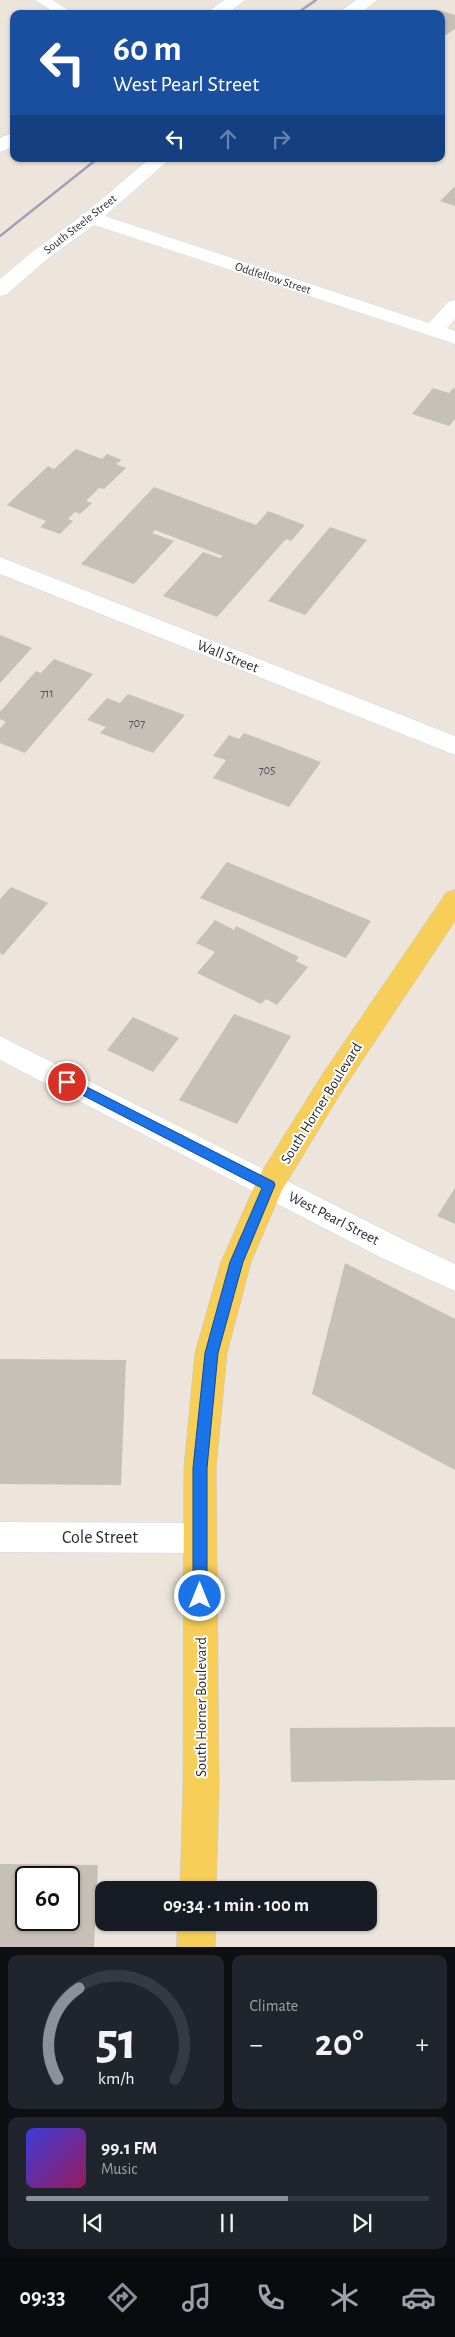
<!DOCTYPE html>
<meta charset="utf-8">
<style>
body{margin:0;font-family:"Alegreya Sans",sans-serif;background:#20242c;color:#f1f3f6;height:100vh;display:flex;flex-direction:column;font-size:19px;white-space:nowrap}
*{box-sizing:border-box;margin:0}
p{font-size:16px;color:#9ea1a6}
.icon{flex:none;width:28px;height:28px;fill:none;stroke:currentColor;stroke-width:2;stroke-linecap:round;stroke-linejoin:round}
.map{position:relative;height:1947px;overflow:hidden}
.side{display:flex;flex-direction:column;gap:8px;padding:8px;background:#0d0f14;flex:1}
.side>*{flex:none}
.top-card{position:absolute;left:10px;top:10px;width:435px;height:152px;border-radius:10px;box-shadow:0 1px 4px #0004;background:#1a4fa0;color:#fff;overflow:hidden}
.speed{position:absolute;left:15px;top:1866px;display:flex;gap:10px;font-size:25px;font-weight:700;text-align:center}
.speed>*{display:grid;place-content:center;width:65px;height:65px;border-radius:50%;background:#171b24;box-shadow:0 1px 4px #0004;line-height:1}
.speed .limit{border:2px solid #111;border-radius:8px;background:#fff;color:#111}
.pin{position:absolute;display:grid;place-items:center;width:42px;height:42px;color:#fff;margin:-21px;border:2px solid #fff;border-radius:50%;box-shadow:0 1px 5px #0007}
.me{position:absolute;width:55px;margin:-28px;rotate:0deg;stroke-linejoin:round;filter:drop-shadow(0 0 4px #0008)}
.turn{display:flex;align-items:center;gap:18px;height:105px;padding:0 20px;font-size:22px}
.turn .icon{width:65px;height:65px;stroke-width:2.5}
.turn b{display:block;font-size:35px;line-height:42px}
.lanes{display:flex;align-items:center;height:48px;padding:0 20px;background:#0003;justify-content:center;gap:25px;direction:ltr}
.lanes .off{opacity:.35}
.big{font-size:38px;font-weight:700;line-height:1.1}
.side .widget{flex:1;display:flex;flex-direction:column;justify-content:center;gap:8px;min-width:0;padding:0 18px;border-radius:10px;background:#20242c}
.side .dial{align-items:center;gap:0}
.dial svg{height:130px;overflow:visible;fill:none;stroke:#363941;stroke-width:7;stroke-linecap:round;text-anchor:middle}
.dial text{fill:#f1f3f6;stroke:none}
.song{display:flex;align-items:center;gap:15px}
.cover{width:60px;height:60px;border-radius:8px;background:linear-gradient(135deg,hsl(240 70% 55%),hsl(330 70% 35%))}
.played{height:5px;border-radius:2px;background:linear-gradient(90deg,#8c9099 65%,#363941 65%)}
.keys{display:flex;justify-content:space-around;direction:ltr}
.heat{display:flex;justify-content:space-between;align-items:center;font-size:28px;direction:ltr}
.side .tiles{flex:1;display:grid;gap:8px;grid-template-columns:1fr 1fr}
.widget:last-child{grid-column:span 2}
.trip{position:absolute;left:95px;top:1881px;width:282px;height:50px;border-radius:10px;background:#171b24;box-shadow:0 1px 4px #0004;font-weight:700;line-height:50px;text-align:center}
.menu{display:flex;height:80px;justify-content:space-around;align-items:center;background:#090b0e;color:#9ea1a6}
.menu .icon{width:35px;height:35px}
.menu .active{color:#8c9099}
.menu b{font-size:22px;color:#f1f3f6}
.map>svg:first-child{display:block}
.building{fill:#c6c0b8;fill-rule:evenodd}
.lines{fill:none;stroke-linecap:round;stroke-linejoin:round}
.service-casing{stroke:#d1d5e4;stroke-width:1}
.minor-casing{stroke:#d1d5e4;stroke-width:1}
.primary-casing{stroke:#c8c8c8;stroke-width:1}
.service{fill:#fff;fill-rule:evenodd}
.minor{fill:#fff;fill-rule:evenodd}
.primary{fill:#f6ce58;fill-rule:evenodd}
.rail{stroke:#9ea2b6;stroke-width:2.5}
.route{fill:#1a73e8;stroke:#114b97}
.labels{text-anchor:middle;stroke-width:4;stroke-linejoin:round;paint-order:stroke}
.far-street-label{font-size:12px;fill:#2b2b2b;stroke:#fff}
.number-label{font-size:12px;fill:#52504e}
.street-label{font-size:15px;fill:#2b2b2b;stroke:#fff}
.near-street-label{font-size:18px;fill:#2b2b2b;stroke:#fff}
</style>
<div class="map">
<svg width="455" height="1947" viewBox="0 0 455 1947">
<rect width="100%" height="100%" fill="#ede5dc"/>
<path class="building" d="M439,10L455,15V29L441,38V14H434Z
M455,186V206L440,201Z
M433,388L449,393L453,388L455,389V419L449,426L412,414Z
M76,449L102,459L107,454L122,460L116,464L126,468L104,489L99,488L86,501L92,503L80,514L75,512L68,519L73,521L60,534L40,527L46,521L7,505L48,466L54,469Z
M154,487L256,525L268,511L305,525L291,541L286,539L217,617L163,596L203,552L220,558L223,556L155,530L152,533L174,541L134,584L81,564Z
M330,527L367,540L305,615L268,601Z
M0,635L32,648L0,683Z
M54,659L93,674L25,753L0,743V728L6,722L0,719V712L36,671L41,673Z
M128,694L185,715L153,753L100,733L106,727L87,720L107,698L120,703Z
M244,733L321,762L289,807L213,778L226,760L213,756L229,735L239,739Z
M227,862L371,921L346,958L200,898Z
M11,887L48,903L3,955L0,953V899Z
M215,920L234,930L236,926L299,957L296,961L308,967L277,1005L266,999L261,1004L197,973L215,952L196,943Z
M234,1014L291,1036L237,1124L179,1100Z
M133,1017L179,1038L153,1072L107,1050Z
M455,1188V1224L437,1216Z
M345,1263L455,1319V1470L312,1394Z
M0,1359L126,1360L121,1485L0,1484Z
M455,1727V1780L291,1782L290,1728Z
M0,1864L98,1865L94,1947H0ZM26,1878H69V1920H26Z"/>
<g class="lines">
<defs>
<path id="service" d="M35,0H52L75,14H57Z"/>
<path id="minor" d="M224,0H245L227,14H205Z
M356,0H377L359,14H337Z
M14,132V146L0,152V138Z
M149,159H170L105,216L429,323L448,302L455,300V319L447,328L455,331V344L94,225L46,260L7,294L0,296V279L32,252L84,214Z
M0,557L455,736V755L0,574Z
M0,1036L404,1240L455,1264V1291L382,1258L0,1060Z
M0,1522L199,1523L211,1527L216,1538L211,1549L199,1553L0,1552Z"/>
<path id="primary" d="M455,890V921L342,1091L282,1190L251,1262L227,1353L216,1468L219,1790L216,1890H180L183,1790L184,1468L195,1353L221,1262L259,1176L322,1075L446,893Z
M178,1922H216L215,1947H177Z"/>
</defs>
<use href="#service" class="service-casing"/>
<use href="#minor" class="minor-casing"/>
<use href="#primary" class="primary-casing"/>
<use href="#service" class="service"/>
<use href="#minor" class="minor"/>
<use href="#primary" class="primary"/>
<path class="rail" d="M296,14L316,0
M0,236L97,159"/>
</g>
<path class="route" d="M67,1077L274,1182L275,1185L243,1262L218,1353L207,1468V1596L205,1601L200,1602L195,1601L193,1596V1468L205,1353L230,1262L262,1188L63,1085L61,1082L63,1078Z"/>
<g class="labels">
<g class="far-street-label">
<text transform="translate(80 224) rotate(-38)" y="4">South Steele Street</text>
<text transform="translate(273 278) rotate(18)" y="4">Oddfellow Street</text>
</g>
<g class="number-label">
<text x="47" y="697">711</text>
<text x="137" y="727">707</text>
<text x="267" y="774">705</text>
</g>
<g class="street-label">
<text transform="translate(228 656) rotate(22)" y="5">Wall Street</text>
<text transform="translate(321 1103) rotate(-58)" y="5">South Horner Boulevard</text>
<text transform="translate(334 1218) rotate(27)" y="5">West Pearl Street</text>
<text transform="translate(201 1707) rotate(-90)" y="5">South Horner Boulevard</text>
</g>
<g class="near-street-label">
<text x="100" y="1543">Cole Street</text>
</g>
</g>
</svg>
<div class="speed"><div class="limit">60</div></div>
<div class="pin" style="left:67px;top:1082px;background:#d93025"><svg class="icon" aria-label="arrive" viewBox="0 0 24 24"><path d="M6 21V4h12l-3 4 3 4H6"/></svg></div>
<svg class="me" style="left:200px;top:1596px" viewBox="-20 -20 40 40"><circle r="17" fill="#1a73e8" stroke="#fff" stroke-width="3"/><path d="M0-11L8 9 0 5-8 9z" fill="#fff"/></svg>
<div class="trip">09:34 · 1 min · 100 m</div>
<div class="top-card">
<div class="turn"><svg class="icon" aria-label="left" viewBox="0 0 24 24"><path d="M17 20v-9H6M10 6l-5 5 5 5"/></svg><div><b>60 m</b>West Pearl Street</div></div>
<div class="lanes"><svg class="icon" aria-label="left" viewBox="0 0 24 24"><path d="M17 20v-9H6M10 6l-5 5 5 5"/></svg><svg class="icon off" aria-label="ahead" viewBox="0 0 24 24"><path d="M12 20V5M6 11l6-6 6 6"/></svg><svg class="icon off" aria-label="right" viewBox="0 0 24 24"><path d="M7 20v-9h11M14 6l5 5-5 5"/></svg></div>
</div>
</div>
<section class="side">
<div class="tiles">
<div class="widget dial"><svg viewBox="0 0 100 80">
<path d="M14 69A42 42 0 1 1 86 69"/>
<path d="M14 69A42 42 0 0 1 27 13" stroke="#8c9099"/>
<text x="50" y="56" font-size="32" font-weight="700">51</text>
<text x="50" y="72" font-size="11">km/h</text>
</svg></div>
<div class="widget"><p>Climate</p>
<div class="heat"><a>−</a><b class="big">20°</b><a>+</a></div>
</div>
<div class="widget">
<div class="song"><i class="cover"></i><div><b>99.1 FM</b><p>Music</p></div></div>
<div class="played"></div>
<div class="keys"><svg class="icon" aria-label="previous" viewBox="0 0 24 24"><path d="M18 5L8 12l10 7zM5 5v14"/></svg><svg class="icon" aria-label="pause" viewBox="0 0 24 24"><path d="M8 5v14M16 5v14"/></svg><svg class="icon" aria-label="next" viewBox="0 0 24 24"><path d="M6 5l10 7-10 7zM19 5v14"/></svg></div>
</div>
</div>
</section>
<nav class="menu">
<b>09:33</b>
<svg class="icon active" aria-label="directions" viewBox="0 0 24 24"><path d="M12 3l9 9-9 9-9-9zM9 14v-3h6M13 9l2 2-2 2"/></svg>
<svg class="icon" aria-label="music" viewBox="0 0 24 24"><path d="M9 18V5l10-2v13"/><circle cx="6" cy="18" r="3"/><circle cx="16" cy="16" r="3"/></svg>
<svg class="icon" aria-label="phone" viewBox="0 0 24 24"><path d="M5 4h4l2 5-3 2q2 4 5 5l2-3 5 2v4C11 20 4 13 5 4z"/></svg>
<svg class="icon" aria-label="climate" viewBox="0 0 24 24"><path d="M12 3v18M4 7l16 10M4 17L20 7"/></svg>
<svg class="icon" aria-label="car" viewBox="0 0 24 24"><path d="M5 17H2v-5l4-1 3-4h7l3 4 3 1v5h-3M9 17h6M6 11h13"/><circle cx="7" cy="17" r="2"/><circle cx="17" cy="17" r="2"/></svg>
</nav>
